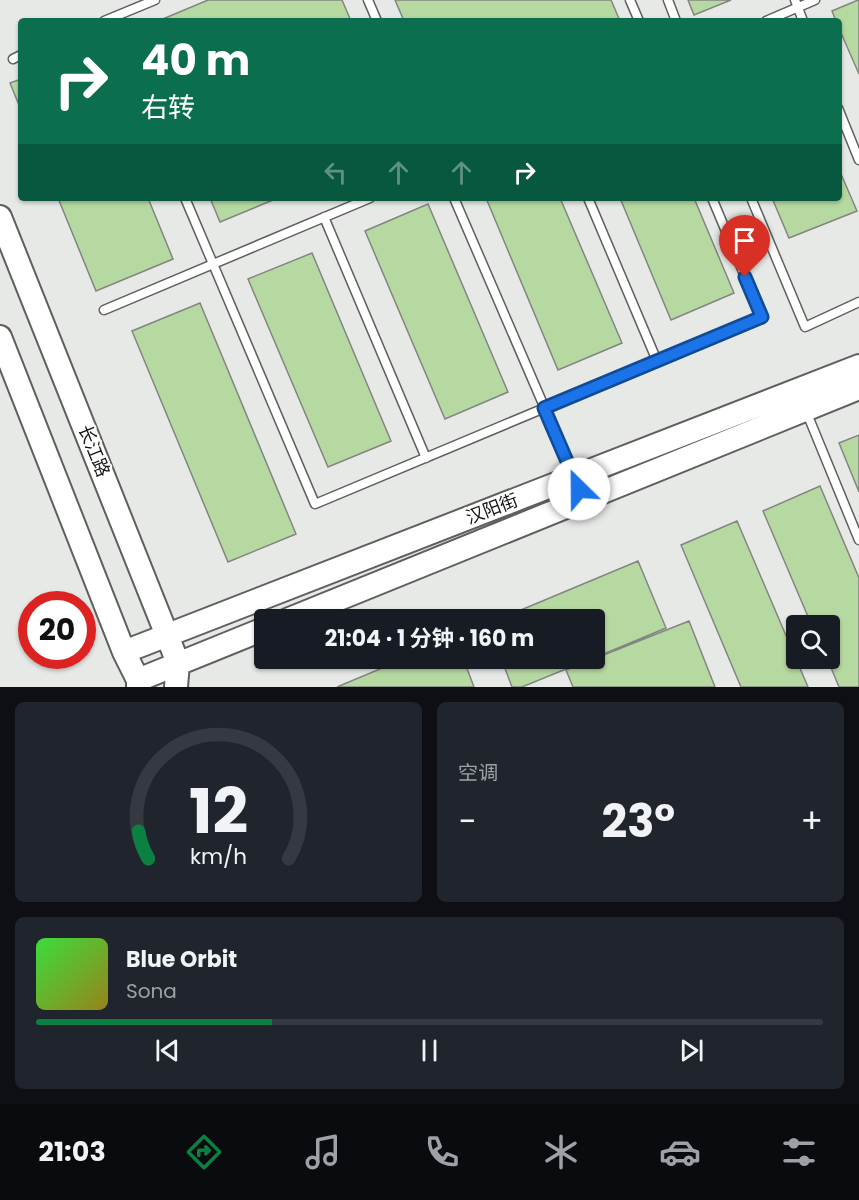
<!DOCTYPE html>
<html lang="zh">
<meta charset="utf-8">
<style>
body{margin:0;font-family:Poppins,"Noto Sans SC",sans-serif;background:#20242c;color:#f1f3f6;height:100vh;display:flex;flex-direction:column;font-size:22px;white-space:nowrap}
*{box-sizing:border-box;margin:0}
p{font-size:20px;color:#9ea1a6}
.icon{flex:none;width:33px;height:33px;fill:none;stroke:currentColor;stroke-width:2;stroke-linecap:round;stroke-linejoin:round}
.map{position:relative;height:687px;overflow:hidden}
.drawer{display:flex;flex-direction:column;gap:15px;padding:15px;background:#0d0f14;flex:1}
.drawer>*{flex:none}
.hud{position:absolute;left:18px;top:18px;width:824px;height:183px;border-radius:6px;box-shadow:0 2px 4px #0004;background:#0b6e4f;color:#fff;overflow:hidden}
.tools{position:absolute;left:786px;top:615px;display:grid;gap:12px}
.tools a{display:grid;place-items:center;width:54px;height:54px;border-radius:6px;background:#171b24;box-shadow:0 2px 4px #0004;font-size:30px}
.speed{position:absolute;left:18px;top:591px;display:flex;gap:12px;font-size:30px;font-weight:700;text-align:center}
.speed>*{display:grid;place-content:center;width:78px;height:78px;border-radius:50%;background:#171b24;box-shadow:0 2px 4px #0004;line-height:1}
.speed .limit{border:9px solid #d22;background:#fff;color:#111}
.pin{position:absolute;display:grid;place-items:center;width:51px;height:51px;color:#fff;margin:-62px -26px;border-radius:50% 50% 50% 0;rotate:-45deg;box-shadow:0 0 6px #0007}
.pin .icon{rotate:45deg}
.me{position:absolute;width:66px;margin:-33px;rotate:337deg;stroke-linejoin:round;filter:drop-shadow(0 0 4px #0008)}
.turn{display:flex;align-items:center;gap:21px;height:126px;padding:0 24px;font-size:27px}
.turn .icon{width:78px;height:78px;stroke-width:2.5}
.turn b{display:block;font-size:42px;line-height:51px}
.lanes{display:flex;align-items:center;height:57px;padding:0 24px;background:#0003;justify-content:center;gap:30px;direction:ltr}
.lanes .off{opacity:.35}
.big{font-size:45px;font-weight:700;line-height:1.1}
.drawer .tile{flex:1;display:flex;flex-direction:column;justify-content:center;gap:9px;min-width:0;padding:0 21px;border-radius:9px;background:#20242c}
.drawer .dial{align-items:center;gap:0}
.dial svg{height:156px;overflow:visible;fill:none;stroke:#363941;stroke-width:7;stroke-linecap:round;text-anchor:middle}
.dial text{fill:#f1f3f6;stroke:none}
.song{display:flex;align-items:center;gap:18px}
.cover{width:72px;height:72px;border-radius:9px;background:linear-gradient(135deg,hsl(120 70% 55%),hsl(50 70% 35%))}
.played{height:6px;border-radius:3px;background:linear-gradient(90deg,#0b8043 30%,#363941 30%)}
.keys{display:flex;justify-content:space-around;direction:ltr}
.heat{display:flex;justify-content:space-between;align-items:center;font-size:33px;direction:ltr}
.drawer .tiles{flex:1;display:grid;gap:15px;grid-template-columns:1fr 1fr}
.tile:last-child{grid-column:span 2}
.trip{position:absolute;left:254px;top:609px;width:351px;height:60px;border-radius:6px;background:#171b24;box-shadow:0 2px 4px #0004;font-weight:700;line-height:60px;text-align:center}
.tab-bar{display:flex;height:96px;justify-content:space-around;align-items:center;background:#090b0e;color:#9ea1a6}
.tab-bar .icon{width:42px;height:42px}
.tab-bar .active{color:#0b8043}
.tab-bar b{font-size:27px;color:#f1f3f6}
.map>svg:first-child{display:block}
.building{fill:#b6d9a1;stroke:#838582;stroke-width:1.5}
.lines{fill:none;stroke-linecap:round;stroke-linejoin:round}
.lane-casing{stroke:#5e605d;stroke-width:11}
.secondary-casing{stroke:#5e605d;stroke-width:26}
.lane{stroke:#fff;stroke-width:8}
.secondary{stroke:#fff;stroke-width:22}
.route-casing{stroke:#114b97;stroke-width:15}
.route{stroke:#1a73e8;stroke-width:10}
.labels{text-anchor:middle;stroke-width:4.5;stroke-linejoin:round;paint-order:stroke}
.street-label{font-size:18px;fill:#131312;stroke:#fff}
</style>
<div class="map">
<svg width="859" height="687" viewBox="0 0 859 687">
<rect width="100%" height="100%" fill="#e7e9e6"/>
<path class="building" d="M208,0H342L351,21H158Z
M395,0H611L620,21H404Z
M688,0H731L694,15Z
M858,0H859V74L838,26V21H836L832,11Z
M21,79V110L10,83Z
M838,167L857,211L789,238L772,198H838Z
M58,198H148L173,259L96,291Z
M210,198H278L220,222Z
M486,198H560L622,343L558,370Z
M620,198H694L734,293L671,320Z
M428,204L508,392L445,419L365,231Z
M312,253L391,441L328,467L248,279Z
M200,303L296,534L228,562L132,331Z
M859,435V492L839,443Z
M820,486L859,578V687H839L827,658H830V626H812L763,511Z
M737,521L808,687H741L681,545Z
M638,561L666,628L594,658V620H497Z
M689,621L715,687H573L566,670Z
M406,658H463L474,687H337Z
M501,658H593L522,687H512Z"/>
<g class="lines">
<defs>
<path id="lane" d="M368,0L377,21
M630,0L639,21
M668,0L676,21
M795,0L803,21
M104,21L155,0
M766,21L815,0
M13,59L21,55
M838,108L859,160
M185,198L315,504L762,317L712,198
M454,198L584,499
M588,198L657,361
M751,198L805,327L859,302
M324,217L426,458
M104,310L370,198
M806,411L859,540"/>
<path id="secondary" d="M0,217L178,663L176,687
M0,337L124,652L138,680V687
M287,620L859,388
M124,652L859,366
M138,680L264,629"/>
</defs>
<use href="#lane" class="lane-casing"/>
<use href="#secondary" class="secondary-casing"/>
<use href="#lane" class="lane"/>
<use href="#secondary" class="secondary"/>
</g>
<g class="lines">
<defs>
<path id="route" d="M579,489L544,408L762,317L745,277"/>
</defs>
<use href="#route" class="route-casing"/>
<use href="#route" class="route"/>
</g>
<g class="labels">
<g class="street-label">
<text transform="translate(94 451) rotate(68)" y="6">长江路</text>
<text transform="translate(492 509) rotate(-21)" y="6">汉阳街</text>
</g>
</g>
</svg>
<div class="tools">
<a><svg class="icon" aria-label="search" viewBox="0 0 24 24"><circle cx="10" cy="10" r="6"/><path d="M15 15l6 6"/></svg></a>
</div>
<div class="speed"><div class="limit">20</div></div>
<div class="pin" style="left:745px;top:277px;background:#d93025"><svg class="icon" aria-label="arrive" viewBox="0 0 24 24"><path d="M6 21V4h12l-3 4 3 4H6"/></svg></div>
<svg class="me" style="left:579px;top:489px" viewBox="-20 -20 40 40"><circle r="19" fill="#fff"/><path d="M0-13L10 11 0 6-10 11z" fill="#1a73e8"/></svg>
<div class="trip">21:04 · 1 分钟 · 160 m</div>
<div class="hud">
<div class="turn"><svg class="icon" aria-label="right" viewBox="0 0 24 24"><path d="M7 20v-9h11M14 6l5 5-5 5"/></svg><div><b>40 m</b>右转</div></div>
<div class="lanes"><svg class="icon off" aria-label="left" viewBox="0 0 24 24"><path d="M17 20v-9H6M10 6l-5 5 5 5"/></svg><svg class="icon off" aria-label="ahead" viewBox="0 0 24 24"><path d="M12 20V5M6 11l6-6 6 6"/></svg><svg class="icon off" aria-label="ahead" viewBox="0 0 24 24"><path d="M12 20V5M6 11l6-6 6 6"/></svg><svg class="icon" aria-label="right" viewBox="0 0 24 24"><path d="M7 20v-9h11M14 6l5 5-5 5"/></svg></div>
</div>
</div>
<section class="drawer">
<div class="tiles">
<div class="tile dial"><svg viewBox="0 0 100 80">
<path d="M14 69A42 42 0 1 1 86 69"/>
<path d="M14 69A42 42 0 0 1 9 55" stroke="#0b8043"/>
<text x="50" y="56" font-size="32" font-weight="700">12</text>
<text x="50" y="72" font-size="11">km/h</text>
</svg></div>
<div class="tile"><p>空调</p>
<div class="heat"><a>−</a><b class="big">23°</b><a>+</a></div>
</div>
<div class="tile">
<div class="song"><i class="cover"></i><div><b>Blue Orbit</b><p>Sona</p></div></div>
<div class="played"></div>
<div class="keys"><svg class="icon" aria-label="previous" viewBox="0 0 24 24"><path d="M18 5L8 12l10 7zM5 5v14"/></svg><svg class="icon" aria-label="pause" viewBox="0 0 24 24"><path d="M8 5v14M16 5v14"/></svg><svg class="icon" aria-label="next" viewBox="0 0 24 24"><path d="M6 5l10 7-10 7zM19 5v14"/></svg></div>
</div>
</div>
</section>
<nav class="tab-bar">
<b>21:03</b>
<svg class="icon active" aria-label="directions" viewBox="0 0 24 24"><path d="M12 3l9 9-9 9-9-9zM9 14v-3h6M13 9l2 2-2 2"/></svg>
<svg class="icon" aria-label="music" viewBox="0 0 24 24"><path d="M9 18V5l10-2v13"/><circle cx="6" cy="18" r="3"/><circle cx="16" cy="16" r="3"/></svg>
<svg class="icon" aria-label="phone" viewBox="0 0 24 24"><path d="M5 4h4l2 5-3 2q2 4 5 5l2-3 5 2v4C11 20 4 13 5 4z"/></svg>
<svg class="icon" aria-label="climate" viewBox="0 0 24 24"><path d="M12 3v18M4 7l16 10M4 17L20 7"/></svg>
<svg class="icon" aria-label="car" viewBox="0 0 24 24"><path d="M5 17H2v-5l4-1 3-4h7l3 4 3 1v5h-3M9 17h6M6 11h13"/><circle cx="7" cy="17" r="2"/><circle cx="17" cy="17" r="2"/></svg>
<svg class="icon" aria-label="filters" viewBox="0 0 24 24"><path d="M4 7h16M4 17h16"/><circle cx="9" cy="7" r="2"/><circle cx="15" cy="17" r="2"/></svg>
</nav>
